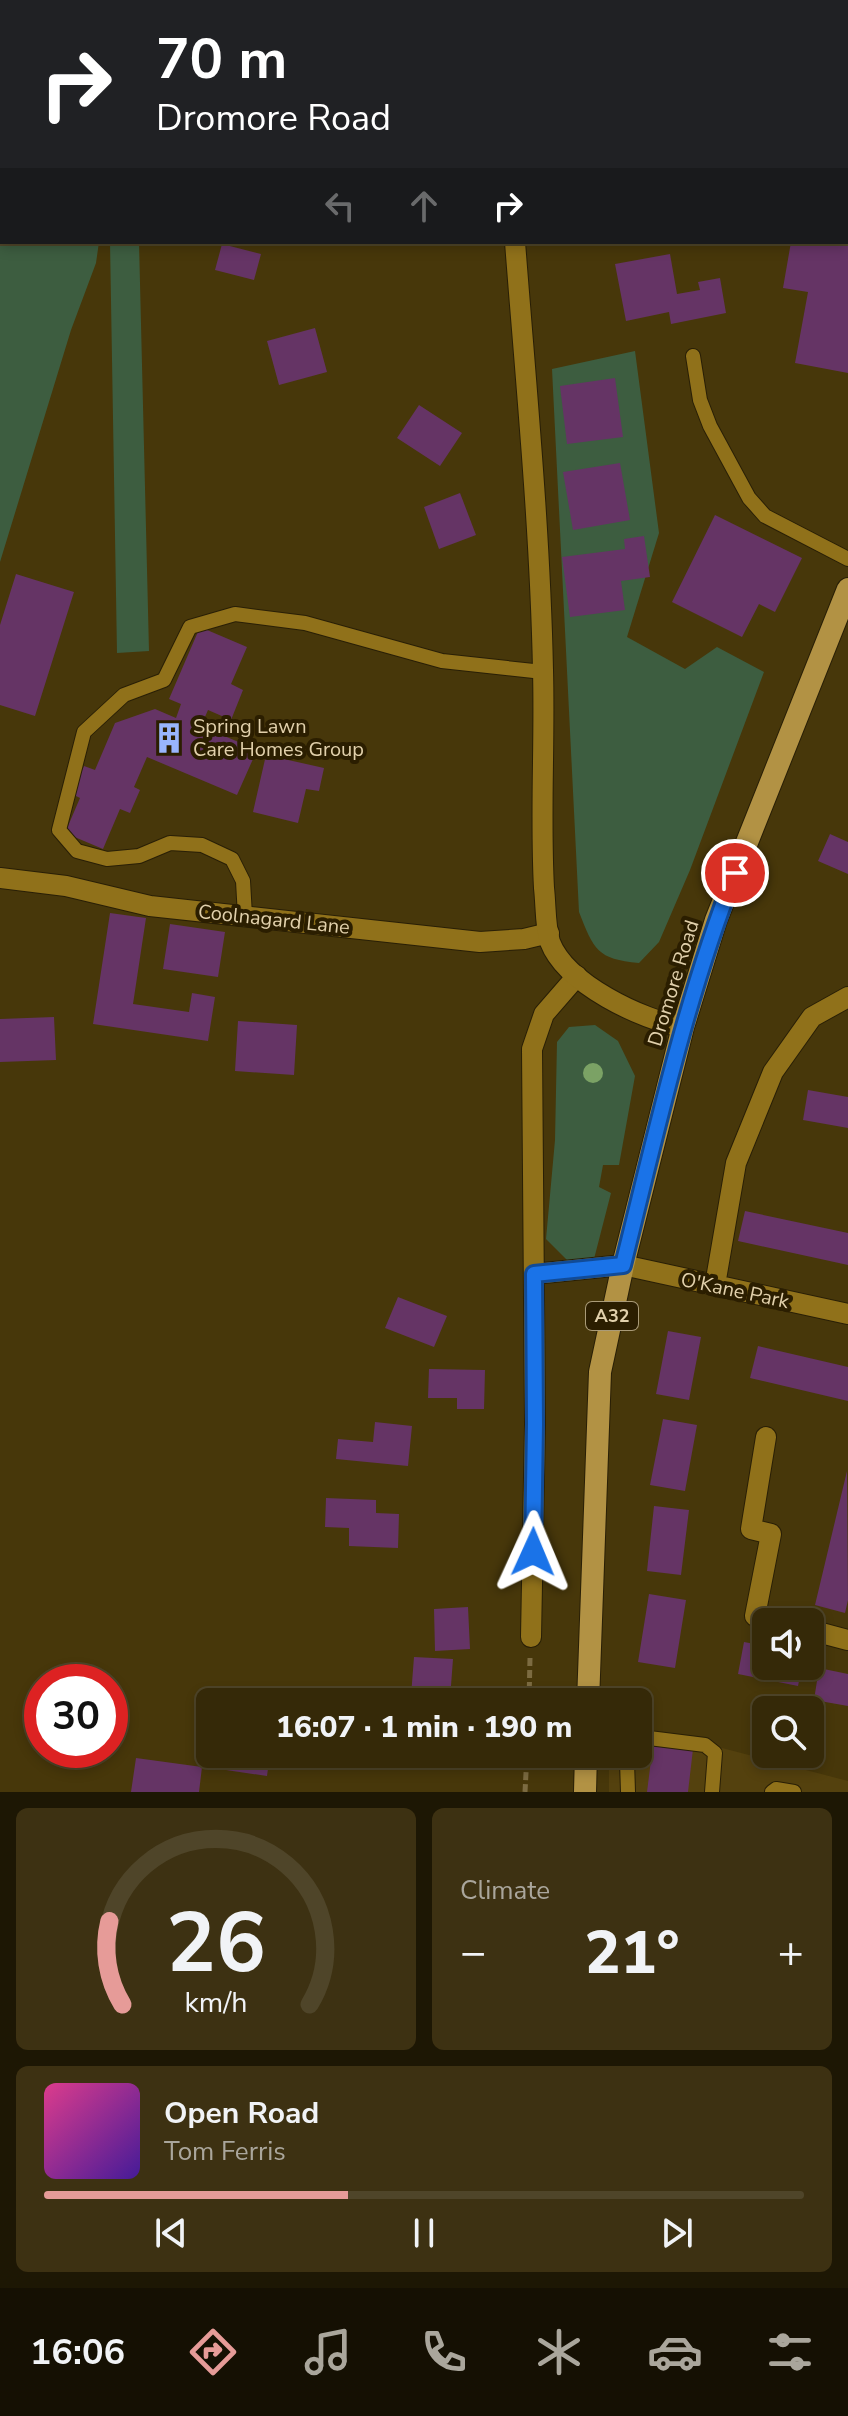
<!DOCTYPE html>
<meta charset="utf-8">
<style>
body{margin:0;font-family:"Nunito Sans",sans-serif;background:#3d3112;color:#f1f3f6;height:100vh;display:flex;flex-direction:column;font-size:30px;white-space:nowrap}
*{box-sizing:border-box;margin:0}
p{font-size:26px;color:#aaa69c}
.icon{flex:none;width:44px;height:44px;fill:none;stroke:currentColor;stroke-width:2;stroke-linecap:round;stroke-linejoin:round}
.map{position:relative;height:1792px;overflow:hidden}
.panel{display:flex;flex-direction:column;gap:16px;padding:16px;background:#1d1704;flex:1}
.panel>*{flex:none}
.hud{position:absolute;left:0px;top:0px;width:848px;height:244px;box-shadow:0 4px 12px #0003,0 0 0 2px #4f4529;background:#202124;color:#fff;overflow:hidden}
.fabs{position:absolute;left:752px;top:1608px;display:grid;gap:16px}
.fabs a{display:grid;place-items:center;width:72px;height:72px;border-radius:12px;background:#352908;box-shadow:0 4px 12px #0003,0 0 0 2px #4f4529;font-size:40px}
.speed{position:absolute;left:24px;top:1664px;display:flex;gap:16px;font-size:40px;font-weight:700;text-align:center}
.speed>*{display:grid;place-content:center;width:104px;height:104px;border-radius:50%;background:#352908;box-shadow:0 4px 12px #0003,0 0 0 2px #4f4529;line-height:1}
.speed .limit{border:12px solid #d22;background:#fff;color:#111}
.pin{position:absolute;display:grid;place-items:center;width:68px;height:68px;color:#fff;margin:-34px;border:4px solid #fff;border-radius:50%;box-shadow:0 2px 8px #0007}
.me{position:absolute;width:88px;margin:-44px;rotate:1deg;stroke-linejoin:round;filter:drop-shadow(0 0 6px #0008)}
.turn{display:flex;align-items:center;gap:28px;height:168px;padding:0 24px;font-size:36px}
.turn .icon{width:104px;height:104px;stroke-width:2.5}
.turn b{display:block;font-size:56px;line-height:68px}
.lanes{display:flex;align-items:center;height:76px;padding:0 24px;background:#0003;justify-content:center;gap:40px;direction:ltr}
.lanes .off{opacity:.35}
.big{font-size:60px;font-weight:800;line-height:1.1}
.panel .card{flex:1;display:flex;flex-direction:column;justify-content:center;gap:12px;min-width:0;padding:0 28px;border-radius:12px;background:#3d3112}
.panel .dial{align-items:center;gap:0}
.dial svg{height:208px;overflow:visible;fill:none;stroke:#4f4529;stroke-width:7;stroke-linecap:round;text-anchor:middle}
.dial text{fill:#f1f3f6;stroke:none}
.song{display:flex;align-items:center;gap:24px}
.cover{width:96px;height:96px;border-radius:12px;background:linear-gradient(135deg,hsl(330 70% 55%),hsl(260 70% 35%))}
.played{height:8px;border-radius:4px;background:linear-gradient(90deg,#e69b98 40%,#4f4529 40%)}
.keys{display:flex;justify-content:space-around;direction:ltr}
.heat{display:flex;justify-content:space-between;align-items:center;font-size:44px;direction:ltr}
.panel .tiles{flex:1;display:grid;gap:16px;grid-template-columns:1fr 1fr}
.card:last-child{grid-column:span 2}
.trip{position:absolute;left:196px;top:1688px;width:456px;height:80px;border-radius:12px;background:#352908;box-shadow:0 4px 12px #0003,0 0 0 2px #4f4529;font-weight:800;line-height:80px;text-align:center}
.tabs{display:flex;height:128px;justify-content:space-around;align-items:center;background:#151003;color:#aaa69c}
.tabs .icon{width:56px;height:56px}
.tabs .selected{color:#e69b98}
.tabs b{font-size:36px;color:#f1f3f6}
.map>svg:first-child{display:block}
.built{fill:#54410e}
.green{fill:#3d5d40}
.building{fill:#653465}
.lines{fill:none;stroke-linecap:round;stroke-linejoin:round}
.service-casing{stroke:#291f06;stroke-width:16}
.minor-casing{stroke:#291f06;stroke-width:22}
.tertiary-casing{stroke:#291f06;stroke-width:22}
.trunk-casing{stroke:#291f06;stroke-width:24}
.path{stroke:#7c6b41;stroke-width:5;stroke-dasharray:8 4;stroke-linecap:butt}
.service{stroke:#90711a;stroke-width:14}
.minor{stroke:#90711a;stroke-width:20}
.tertiary{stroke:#90711a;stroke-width:20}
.trunk{stroke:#b29244;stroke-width:22}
.tree{fill:#7ba265}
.route-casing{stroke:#114b97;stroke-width:20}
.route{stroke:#1a73e8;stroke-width:14}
.labels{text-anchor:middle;stroke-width:8;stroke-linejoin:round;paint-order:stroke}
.shield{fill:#2b1e00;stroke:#aa9b78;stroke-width:2}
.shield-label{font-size:18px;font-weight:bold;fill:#e1d0ab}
.poi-label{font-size:20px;fill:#e1d0ab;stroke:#2b1e00;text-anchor:start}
.street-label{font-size:20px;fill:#e1d0ab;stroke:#2b1e00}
</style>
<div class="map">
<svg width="848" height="1792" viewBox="0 0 848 1792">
<rect width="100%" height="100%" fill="#47370a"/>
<path class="built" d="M638,1726L848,1781V1792H609V1754H638Z"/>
<path class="green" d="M0,129L2,242H99L96,263L71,330L0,562Z
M110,242H139L149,651L117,653Z
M635,351L659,533L627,637L685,669L717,647L764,672L690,870L659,942L639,963C597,959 594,950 579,912L552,369Z
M595,1025L618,1041L635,1076L619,1165H603L599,1187L611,1193L594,1259L567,1260L546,1239L555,1140L557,1042L569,1027Z"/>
<path class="building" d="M791,242H848V373L795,363L808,292L783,288Z
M222,244L261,254L254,280L215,270Z
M670,254L677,294L700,290L698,282L720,278L726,313L671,324L669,312L626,321L615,264Z
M315,328L327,372L279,385L267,341Z
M615,378L623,437L567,444L560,386Z
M419,405L462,433L440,466L397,438Z
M620,463L630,520L573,530L563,472Z
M460,493L476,535L439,549L424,507Z
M715,515L802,558L775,612L759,604L742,637L672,602Z
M644,536L650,577L621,581L625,610L570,617L562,557L625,549L624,539Z
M16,574L74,592L35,716L0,705V625Z
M200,627L247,647L231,684L243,690L231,720L208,710L201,726L257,750L237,795L147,757L134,787L140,790L130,813L120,809L103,849L65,833L80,798L72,794L84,766L95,770L115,723L155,709L176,718L181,704L169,699Z
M266,755L324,768L319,791L306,789L298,823L253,812Z
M830,834L848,842V874L818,861Z
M110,913L146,918L133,1004L189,1012L192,993L215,997L208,1041L93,1024Z
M170,924L225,932L218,977L163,969Z
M54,1017L56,1060L0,1062V1019Z
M238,1021L297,1025L294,1075L235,1071Z
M808,1090L848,1097V1128L803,1120Z
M745,1211L848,1233V1265L738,1241Z
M398,1297L447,1316L434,1347L385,1328Z
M668,1331L701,1337L689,1400L656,1394Z
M758,1346L848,1367V1401L750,1378Z
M429,1369L485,1370L484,1409H457V1398H428Z
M663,1419L697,1425L685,1491L650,1485Z
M375,1422L412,1426L408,1466L336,1459L338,1439L373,1442Z
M847,1471L848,1600L845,1613L815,1605Z
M326,1498L376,1500V1513L399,1514L398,1548L349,1546V1528L325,1527Z
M654,1506L689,1510L681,1575L647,1571Z
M649,1594L686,1600L675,1668L638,1662Z
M468,1607L470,1649L435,1651L434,1609Z
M744,1642L766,1646V1666H802L798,1686L738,1674Z
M414,1657L453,1659L450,1699L411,1696Z
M819,1668L848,1674V1706L814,1700Z
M653,1744L693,1749L688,1792H647Z
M228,1754H270L267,1776L226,1770Z
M136,1758L202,1767L199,1792H131Z"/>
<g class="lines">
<defs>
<path id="service" d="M693,356L700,400L710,426L749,498L765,516L848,559
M245,916L243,881L232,859L202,845L170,843L139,856L107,859L77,851L59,830L84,732L124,695L164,680L190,627L235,614L305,623L442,661L543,672
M638,1743L649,1738L705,1745L715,1753L712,1792
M628,1792L627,1761L631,1754
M772,1792L776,1789L794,1792"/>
<path id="minor" d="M0,878L66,886L150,906L480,942L524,939L549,933
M534,1274L623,1265L848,1314
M715,1285L736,1163L773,1072L812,1017L848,997
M766,1437L751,1529L771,1534L755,1616L777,1622
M810,1630L848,1640
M531,1637L535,1424L532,1049L544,1014L577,976"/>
<path id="tertiary" d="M498,0V2
M515,242C526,385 540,527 543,670C545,743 540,815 544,888C546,905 545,926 550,942C566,984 642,1020 683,1027"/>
<path id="trunk" d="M588,1702L600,1372L623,1265L683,1027L716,920L848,589
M585,1792L586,1754"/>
</defs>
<use href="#service" class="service-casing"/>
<use href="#minor" class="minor-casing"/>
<use href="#tertiary" class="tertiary-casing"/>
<use href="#trunk" class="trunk-casing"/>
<path class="path" d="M529,1702L530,1658
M525,1792L527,1754"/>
<use href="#service" class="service"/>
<use href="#minor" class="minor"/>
<use href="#tertiary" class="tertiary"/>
<use href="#trunk" class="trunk"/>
</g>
<circle class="tree" cx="593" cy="1073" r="10"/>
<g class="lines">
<defs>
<path id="route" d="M533,1552L535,1424L534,1274L623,1265C656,1134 685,1000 735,873"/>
</defs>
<use href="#route" class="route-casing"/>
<use href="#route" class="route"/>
</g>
<defs>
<symbol id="building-bare" viewBox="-9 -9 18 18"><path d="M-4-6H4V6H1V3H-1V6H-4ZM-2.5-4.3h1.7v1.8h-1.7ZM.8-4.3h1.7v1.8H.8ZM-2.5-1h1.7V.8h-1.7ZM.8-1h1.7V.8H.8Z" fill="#99b5fd" stroke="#2b1e00" stroke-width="2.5" paint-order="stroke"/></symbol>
</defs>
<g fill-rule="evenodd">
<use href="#building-bare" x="147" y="716" width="44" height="44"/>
</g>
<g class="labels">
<rect class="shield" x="586" y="1302" width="52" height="28" rx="6"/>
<g class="shield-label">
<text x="612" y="1322">A32</text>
</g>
<g class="poi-label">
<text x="193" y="733">Spring Lawn<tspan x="193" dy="23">Care Homes Group</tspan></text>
</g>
<g class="street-label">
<text transform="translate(274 919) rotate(6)" y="7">Coolnagard Lane</text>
<text transform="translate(673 983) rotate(-73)" y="7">Dromore Road</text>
<text transform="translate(735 1290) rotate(12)" y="7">O'Kane Park</text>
</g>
</g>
</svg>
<div class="fabs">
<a><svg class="icon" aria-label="sound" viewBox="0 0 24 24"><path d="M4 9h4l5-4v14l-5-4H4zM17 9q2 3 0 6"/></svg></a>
<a><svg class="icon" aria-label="search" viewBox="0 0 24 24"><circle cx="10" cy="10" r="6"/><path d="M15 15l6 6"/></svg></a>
</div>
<div class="speed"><div class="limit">30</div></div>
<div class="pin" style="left:735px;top:873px;background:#d93025"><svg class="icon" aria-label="arrive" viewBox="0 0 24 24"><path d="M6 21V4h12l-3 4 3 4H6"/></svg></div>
<svg class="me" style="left:533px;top:1552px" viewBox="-20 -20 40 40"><path d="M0-17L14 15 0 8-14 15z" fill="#1a73e8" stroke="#fff" stroke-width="4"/></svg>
<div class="trip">16:07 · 1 min · 190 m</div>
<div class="hud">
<div class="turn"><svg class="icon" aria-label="right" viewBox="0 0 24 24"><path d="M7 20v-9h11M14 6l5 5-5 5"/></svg><div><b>70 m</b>Dromore Road</div></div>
<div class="lanes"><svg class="icon off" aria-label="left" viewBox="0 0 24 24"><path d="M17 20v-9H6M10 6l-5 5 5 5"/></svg><svg class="icon off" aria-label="ahead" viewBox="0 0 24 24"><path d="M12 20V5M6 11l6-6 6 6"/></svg><svg class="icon" aria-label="right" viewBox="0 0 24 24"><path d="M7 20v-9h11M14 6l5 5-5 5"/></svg></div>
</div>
</div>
<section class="panel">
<div class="tiles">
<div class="card dial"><svg viewBox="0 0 100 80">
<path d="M14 69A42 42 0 1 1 86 69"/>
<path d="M14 69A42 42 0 0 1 9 37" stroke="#e69b98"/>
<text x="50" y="56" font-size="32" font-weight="700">26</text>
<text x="50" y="72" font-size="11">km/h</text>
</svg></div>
<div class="card"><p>Climate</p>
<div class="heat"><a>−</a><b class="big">21°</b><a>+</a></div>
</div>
<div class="card">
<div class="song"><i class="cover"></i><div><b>Open Road</b><p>Tom Ferris</p></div></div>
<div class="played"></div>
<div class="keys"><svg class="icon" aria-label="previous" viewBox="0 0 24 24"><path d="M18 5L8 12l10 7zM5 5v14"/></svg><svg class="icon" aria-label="pause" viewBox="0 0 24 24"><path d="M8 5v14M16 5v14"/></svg><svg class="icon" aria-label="next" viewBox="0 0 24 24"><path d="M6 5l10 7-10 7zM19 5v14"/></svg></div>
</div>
</div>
</section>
<nav class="tabs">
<b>16:06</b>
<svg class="icon selected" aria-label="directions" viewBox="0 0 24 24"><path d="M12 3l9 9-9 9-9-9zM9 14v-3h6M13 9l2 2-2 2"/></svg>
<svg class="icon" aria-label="music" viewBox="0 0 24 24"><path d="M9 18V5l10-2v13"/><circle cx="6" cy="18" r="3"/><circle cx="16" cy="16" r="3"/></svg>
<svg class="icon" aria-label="phone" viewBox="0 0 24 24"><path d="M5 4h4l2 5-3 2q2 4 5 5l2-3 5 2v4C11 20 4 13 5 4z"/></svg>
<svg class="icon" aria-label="climate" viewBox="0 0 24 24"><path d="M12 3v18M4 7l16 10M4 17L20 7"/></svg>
<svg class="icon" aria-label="car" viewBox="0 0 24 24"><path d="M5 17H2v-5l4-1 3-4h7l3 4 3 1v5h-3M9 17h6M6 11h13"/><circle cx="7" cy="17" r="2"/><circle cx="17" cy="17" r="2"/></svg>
<svg class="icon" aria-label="filters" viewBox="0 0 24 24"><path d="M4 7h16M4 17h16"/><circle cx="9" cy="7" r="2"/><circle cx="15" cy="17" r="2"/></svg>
</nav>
